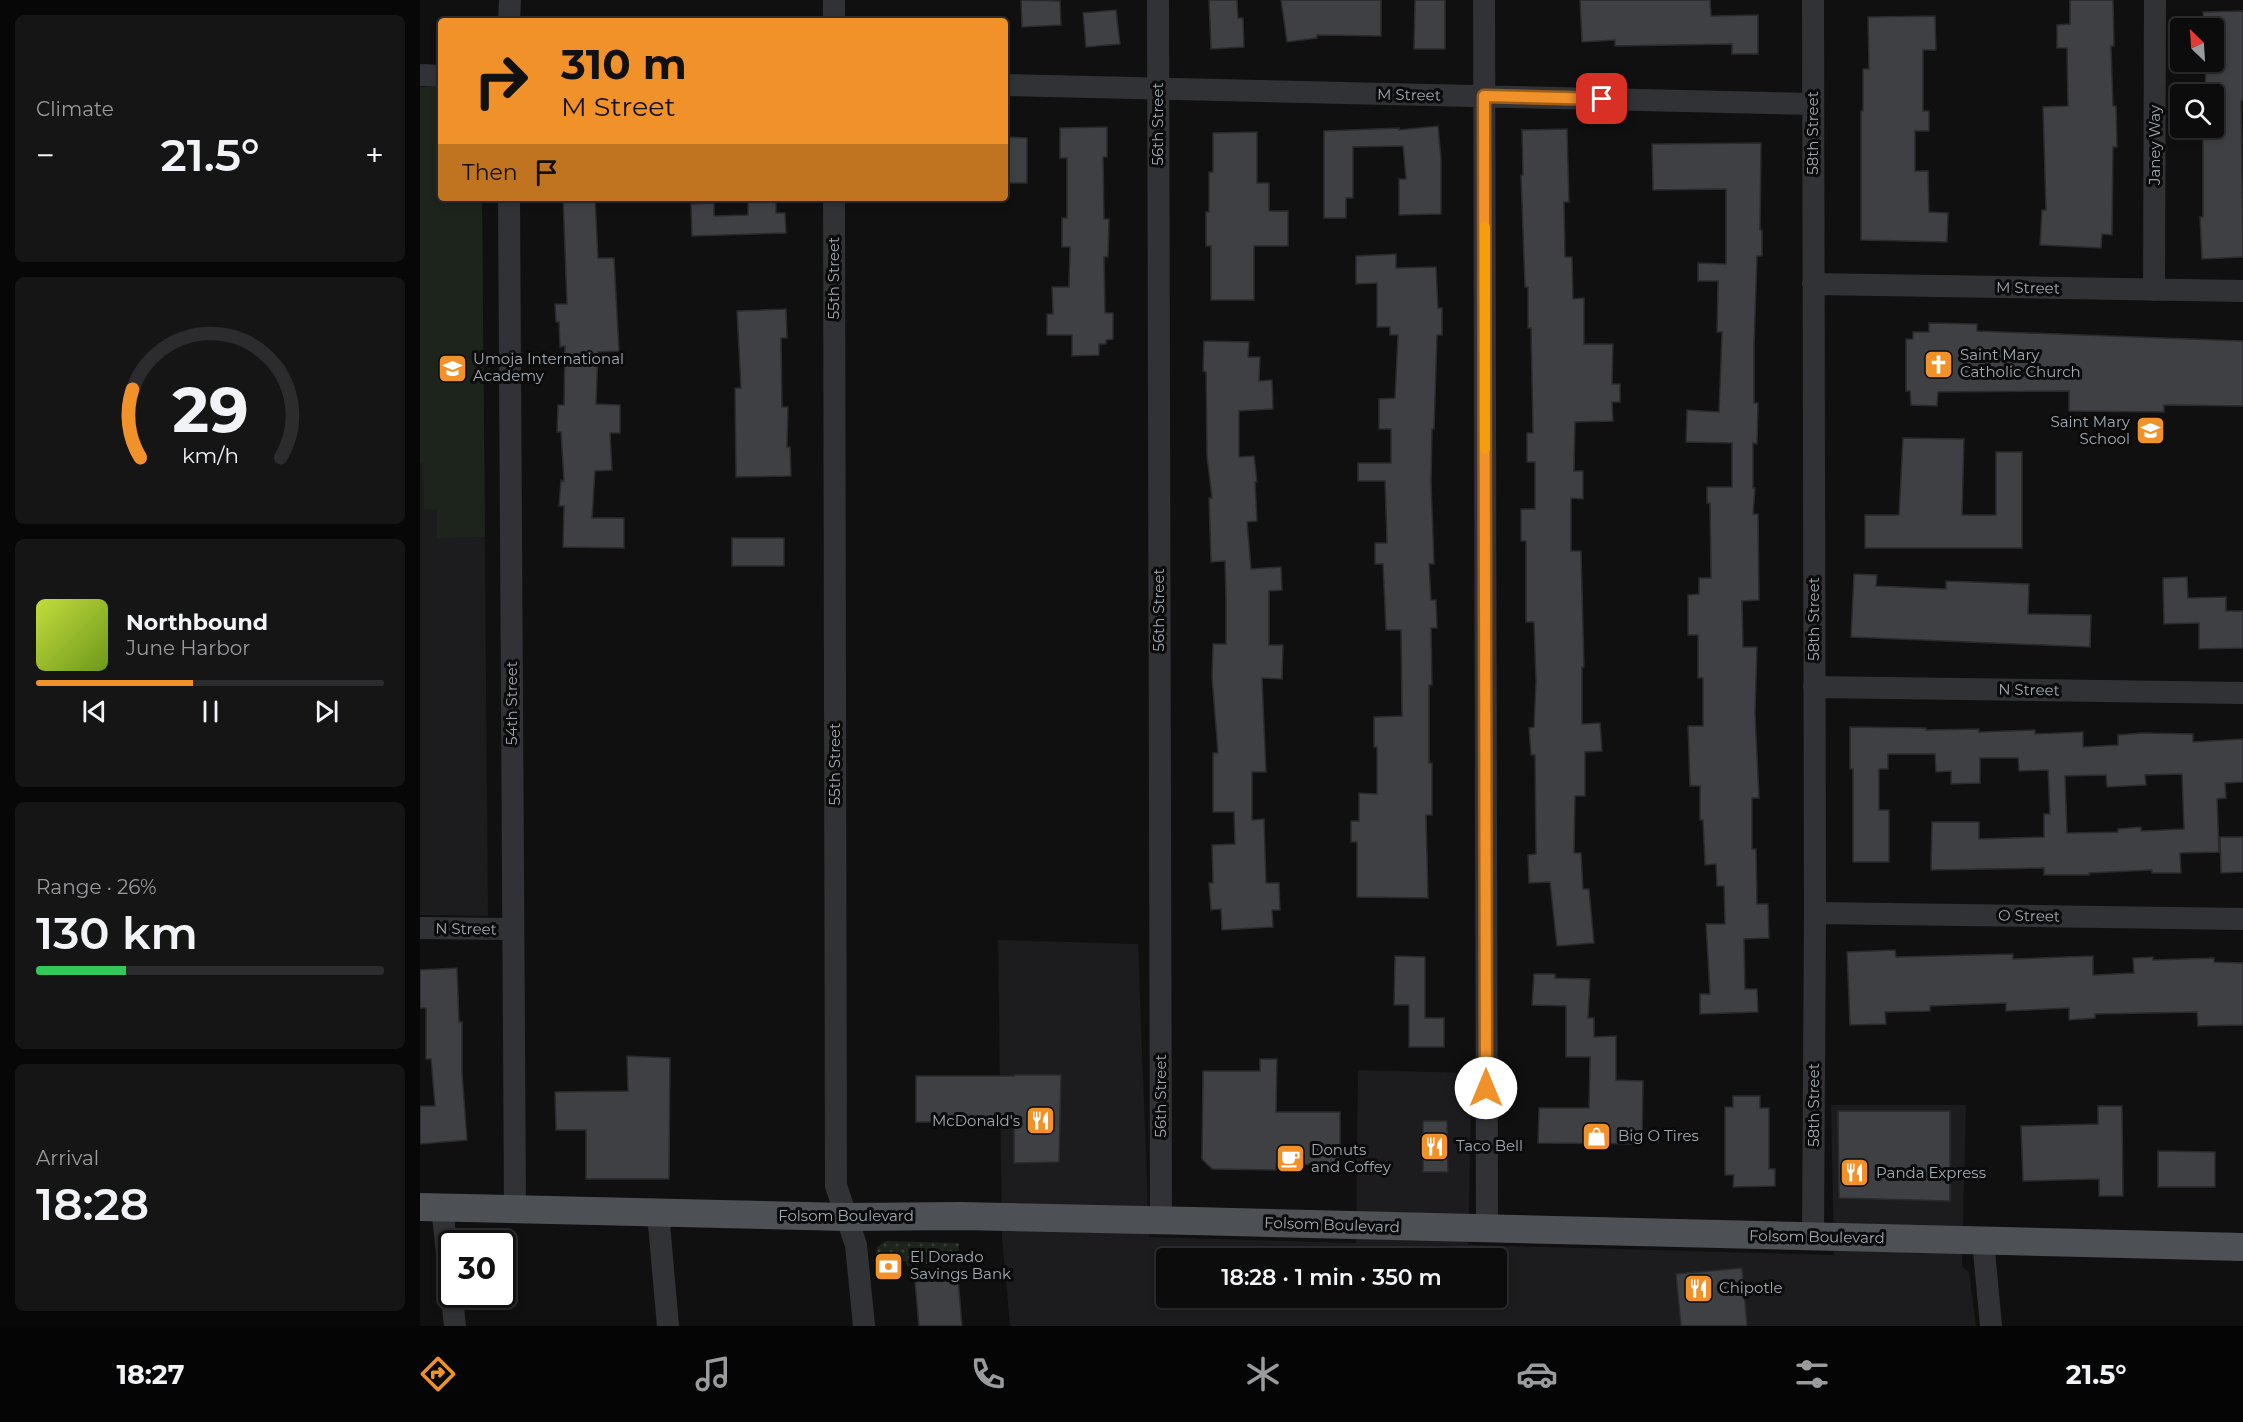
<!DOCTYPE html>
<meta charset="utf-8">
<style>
body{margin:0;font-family:Montserrat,sans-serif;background:#151516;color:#f1f3f6;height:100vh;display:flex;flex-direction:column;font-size:22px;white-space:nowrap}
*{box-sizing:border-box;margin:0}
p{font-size:20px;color:#9a9b9d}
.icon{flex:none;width:33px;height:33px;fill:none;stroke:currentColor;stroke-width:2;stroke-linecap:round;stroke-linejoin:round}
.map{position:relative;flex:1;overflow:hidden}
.panel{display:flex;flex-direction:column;gap:15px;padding:15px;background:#070707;width:420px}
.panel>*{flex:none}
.banner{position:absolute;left:18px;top:18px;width:570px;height:183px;border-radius:6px;box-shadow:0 3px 9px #0003,0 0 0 2px #2c2c2e;background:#f09129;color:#111;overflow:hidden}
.needle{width:39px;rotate:335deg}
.tools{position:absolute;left:1750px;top:18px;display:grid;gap:12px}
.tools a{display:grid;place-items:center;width:54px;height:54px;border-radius:6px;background:#0c0c0d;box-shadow:0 3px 9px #0003,0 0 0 2px #2c2c2e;font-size:30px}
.speed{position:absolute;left:18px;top:1230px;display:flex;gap:12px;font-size:30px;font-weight:700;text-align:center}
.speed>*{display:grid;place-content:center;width:78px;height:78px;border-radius:50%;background:#0c0c0d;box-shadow:0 3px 9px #0003,0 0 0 2px #2c2c2e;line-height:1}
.speed .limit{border:3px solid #111;border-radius:9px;background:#fff;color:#111}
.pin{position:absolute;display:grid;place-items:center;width:51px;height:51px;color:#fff;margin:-26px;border-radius:12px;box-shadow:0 3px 9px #0006}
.me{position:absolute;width:66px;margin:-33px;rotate:0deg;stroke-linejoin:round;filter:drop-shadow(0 0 4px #0008)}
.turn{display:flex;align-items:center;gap:21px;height:126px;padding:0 24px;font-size:27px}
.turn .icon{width:78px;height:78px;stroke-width:2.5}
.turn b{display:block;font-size:42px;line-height:51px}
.then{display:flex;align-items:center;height:57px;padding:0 24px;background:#0003;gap:12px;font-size:22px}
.big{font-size:45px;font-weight:600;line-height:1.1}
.panel .card{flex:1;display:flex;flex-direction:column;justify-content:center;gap:9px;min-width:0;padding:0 21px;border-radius:9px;background:#151516}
.panel .dial{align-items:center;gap:0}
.dial svg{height:156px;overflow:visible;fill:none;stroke:#2c2c2e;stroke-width:7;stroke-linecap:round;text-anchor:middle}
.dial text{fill:#f1f3f6;stroke:none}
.song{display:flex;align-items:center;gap:18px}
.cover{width:72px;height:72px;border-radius:9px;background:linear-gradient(135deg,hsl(70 70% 55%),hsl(80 70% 35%))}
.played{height:6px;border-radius:3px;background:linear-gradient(90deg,#f09129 45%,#2c2c2e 45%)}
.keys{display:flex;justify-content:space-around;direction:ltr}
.heat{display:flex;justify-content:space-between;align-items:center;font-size:33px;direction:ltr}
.charge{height:9px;border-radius:4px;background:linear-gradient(90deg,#34c759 26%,#2c2c2e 0)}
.trip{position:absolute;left:736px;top:1248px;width:351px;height:60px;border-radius:6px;background:#0c0c0d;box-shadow:0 3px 9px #0003,0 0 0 2px #2c2c2e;font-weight:600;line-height:60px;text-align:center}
.dock{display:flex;height:96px;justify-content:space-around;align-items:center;background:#050505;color:#9a9b9d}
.dock .icon{width:42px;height:42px}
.dock .selected{color:#f09129}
.dock b{font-size:27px;color:#f1f3f6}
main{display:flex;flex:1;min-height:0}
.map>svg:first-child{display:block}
.built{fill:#1c1c1e;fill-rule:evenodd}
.green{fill:url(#green-dots)}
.pitch{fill:#1c241c}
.building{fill:#3f4044;stroke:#2a2a2d;stroke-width:1.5;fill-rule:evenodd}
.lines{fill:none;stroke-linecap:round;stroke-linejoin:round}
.minor{stroke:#313236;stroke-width:22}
.major{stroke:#4d5055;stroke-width:28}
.route-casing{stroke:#9c5e1b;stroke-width:15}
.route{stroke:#f09129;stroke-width:10}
.slow{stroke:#f59e0b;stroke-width:10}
.labels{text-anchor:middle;stroke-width:6;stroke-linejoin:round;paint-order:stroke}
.street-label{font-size:15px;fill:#a1a9b2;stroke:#0b0b0c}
.poi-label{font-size:15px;fill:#a1a9b2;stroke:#0b0b0c;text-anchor:start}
</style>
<main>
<section class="panel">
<div class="card"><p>Climate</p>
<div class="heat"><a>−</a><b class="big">21.5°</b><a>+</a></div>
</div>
<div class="card dial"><svg viewBox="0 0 100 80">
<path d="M14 69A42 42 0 1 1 86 69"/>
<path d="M14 69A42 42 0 0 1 10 34" stroke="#f09129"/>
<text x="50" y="56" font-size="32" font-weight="700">29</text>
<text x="50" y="72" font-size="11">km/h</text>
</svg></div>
<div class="card">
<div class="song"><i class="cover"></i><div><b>Northbound</b><p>June Harbor</p></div></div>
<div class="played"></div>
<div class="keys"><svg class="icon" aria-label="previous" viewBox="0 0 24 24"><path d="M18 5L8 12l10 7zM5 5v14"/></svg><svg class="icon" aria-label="pause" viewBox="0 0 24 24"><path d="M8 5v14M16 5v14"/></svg><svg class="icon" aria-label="next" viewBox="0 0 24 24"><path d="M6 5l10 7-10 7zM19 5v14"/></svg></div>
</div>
<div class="card"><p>Range · 26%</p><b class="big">130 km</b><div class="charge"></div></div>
<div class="card"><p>Arrival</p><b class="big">18:28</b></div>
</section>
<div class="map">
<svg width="1823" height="1326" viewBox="0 0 1823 1326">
<defs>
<pattern id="green-dots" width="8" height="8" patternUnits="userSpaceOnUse" patternTransform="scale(1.5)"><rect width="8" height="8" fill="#1c241c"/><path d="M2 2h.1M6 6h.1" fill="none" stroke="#3a413b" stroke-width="1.8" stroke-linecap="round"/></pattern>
</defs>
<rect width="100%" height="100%" fill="#101011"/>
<path class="built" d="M0,87L21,198H62L68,916L0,915Z
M578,940L718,944L729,1237L936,1243L938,1070L1052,1073L1048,1245L1414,1255L1411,1105H1546L1542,1266L1549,1272L1556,1326H590L582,1237ZM747,1258H1077V1298H747Z"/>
<path class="green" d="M466,1241L539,1243L538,1261L487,1266L486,1261L455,1264L457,1247Z"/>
<path class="pitch" d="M0,87H21V198H62L65,537L17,538V510L4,509L3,463H0Z"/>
<path class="building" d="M601,0L640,1L641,25L602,27Z
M789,0H817L818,18H823L824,47L791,49Z
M861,0H961V36L897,35V38L867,42Z
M995,0H1025V49H994Z
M1160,0H1290L1291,16L1338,15V54H1312V44L1195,46V40L1162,42Z
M1650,0H1693L1694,46H1691L1693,106H1696L1697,147H1693L1692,235L1682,234L1681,248L1620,245L1622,210H1626L1623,107L1648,106L1647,48H1637V25L1650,24Z
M696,10L700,44L666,47L663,13Z
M1823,11V101H1821L1823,257L1782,259L1780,217H1783V128H1794V94H1785L1786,62H1794V28H1784L1783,12Z
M1515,16L1516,50H1503V111H1509V131H1495V171H1508L1509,212L1528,213L1527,242L1441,240V111H1443V69H1449L1448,17Z
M1018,126L1021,159V214L979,215V179H986L983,146L933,147V198H926V218H904V131L979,128V130Z
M687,127V157H683L684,219H689L688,257H684L685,313H693V339L686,340V344H679V355L652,356V335H627V314H633L632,287H649V284L650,247H642V218H647V158H640V128Z
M1147,129L1149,202H1144L1145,257H1152L1153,299L1164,298V344H1193L1192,384H1200V402H1192L1193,421L1155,422L1154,471H1163V499L1151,498V551H1161L1164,667H1162V724L1180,723L1182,751L1165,752V796H1155L1154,853H1161L1163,889H1169L1174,943L1137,946L1130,882L1109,883L1108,855L1116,854L1115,755H1111L1109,728L1114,727L1116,682L1114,622H1106V541H1101V509H1115V462H1107V433H1113L1111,328H1108V287H1105L1101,175H1103L1102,130Z
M837,132V183H849V211H868V246H834V300H791V246H786V212H789V172H793V133Z
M585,137L607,138V183H585Z
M1341,143L1340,230H1342V256H1337L1334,346V403H1338L1337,444L1333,443V488H1335L1333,514H1338L1339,600L1322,601L1323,647H1337L1335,714L1339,798H1332V849H1336L1337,904H1348L1349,938L1324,939L1325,989H1337L1338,1012L1280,1014V994H1290L1286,924H1305L1304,886H1297L1296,864L1285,865L1283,820H1280V786H1270L1268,726H1283V678H1278V635H1268V595L1279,594V578H1291L1290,503H1287V487H1312V443L1266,442L1267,410L1299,412L1302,332H1297L1298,281H1278V263L1306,264V189L1233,190L1232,144Z
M143,198H175L178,258H194L199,351L178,352L176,404L200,405V433H190L192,470L175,471L172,518H204V548L143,547L144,506H139L141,480L144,481L141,432H137L138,405H144L145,346L140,347L139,322H136L135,304H147Z
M356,201V213H365L366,233L272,236L271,204L294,203V216L328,215V202Z
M976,254V268L1016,267L1018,308H1022V335H1017L1014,429H1012L1011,481L1014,564H1009L1011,600H1016L1017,628H1011L1012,685H1009V763H1012V815H1006L1008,898L937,897V842H931V821H939V793L957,794V747H954V717L982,716L981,630H966L963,564H955V543H967L965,481H938V463H971V429H959V399L975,398L978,335H970V327H957V283L936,284V256Z
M366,309L367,338H361L362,407H368L367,447H370L371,476L316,477L315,388H321L317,311Z
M1509,323L1557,324V331L1823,341V406L1744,405V412L1649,411V391L1518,392L1517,406L1491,405L1490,391H1486V339H1493V332H1509Z
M784,341L829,342L828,357H840L839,381L852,380L853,409L819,411V457L834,456L837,482H835L837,521L827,522L831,569L861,567L862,590L849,591V645H863L862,679L842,678L846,772H832V820L844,819L846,883H859L860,910H852L853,927L802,930L801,909L791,910L789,883H793L792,845L815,844L814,812H793V753H798L792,677L793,644H806V600L805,561L791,562L789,498H792L787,456L786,372L783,371Z
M1483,438L1544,439L1542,515H1576V452H1602V548H1445V515H1479Z
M312,538H364V566H312Z
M1434,574L1457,575L1456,586L1526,589V581L1609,584L1608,614L1671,615L1670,647L1431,637Z
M1767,577L1768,598L1806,597V611H1823V648L1779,649V623L1744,624L1743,578Z
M1430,727L1506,728V730L1559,729V732L1615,730V734L1663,732V747L1698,745V735L1722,733L1773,734V742L1823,739V782L1805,783L1806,798L1797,799L1799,852L1760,853L1761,873H1732V870L1669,873V875H1624V868L1511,870L1512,822H1559V839L1624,837V814H1630L1628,770L1599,771L1598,758H1560V783L1531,784V771L1516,772L1515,754H1468V769H1459V810H1469V862H1433V769H1430ZM1762,774L1764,829L1721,831V827L1698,829V832L1647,833L1645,776L1686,775L1687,787L1726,785L1725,775Z
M1800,837H1823V872L1801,873Z
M1475,950L1476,957L1593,954V959L1673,956V975L1714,973L1713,958L1733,957V960L1794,958V962L1823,963V1025L1778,1026L1777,1012L1675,1014V1018L1649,1020V1008L1586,1011V1003L1510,1006V1011L1465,1012L1466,1024L1430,1025L1427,952Z
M975,956L1005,957V1018H1024V1047H989V1005H974Z
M37,968L39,1022H42V1073L47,1140L0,1144V1106H15L11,1059H6V1008H0V970Z
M1114,974H1135V978L1170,979L1168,1018H1174V1037L1196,1036V1080L1223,1081L1222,1144L1118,1143L1119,1108H1169L1170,1057H1146V1006L1112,1005Z
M207,1056L250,1058L249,1179H166V1130H136L135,1092L208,1091Z
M840,1059H857L856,1112H920V1165L856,1164V1170L792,1169L782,1159L783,1071H840Z
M594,1075H641L639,1162L594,1163V1122H496V1076H594Z
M1313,1096H1340V1108H1349V1169H1355V1186L1313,1187L1314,1175H1305V1107H1313Z
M1678,1106H1702L1703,1196H1679V1179L1603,1181L1601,1126L1678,1124Z
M1418,1111H1530V1201L1419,1198Z
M1003,1121H1027L1028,1172H1003Z
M1738,1151L1795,1152V1187H1738Z
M1322,1268L1327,1326H1261L1256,1274Z
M538,1278L542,1326H499L495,1282Z"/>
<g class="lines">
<path class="minor" d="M738,0L741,1220
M1064,0L1067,1230
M89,21L90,0
M414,21V0
M0,75L21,76
M585,85L1393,104
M89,198L95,1208
M414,198L416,1186L436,1245L444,1326
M1393,284L1823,291
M1734,290L1735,0
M1394,687L1823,693
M1395,913L1823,919
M0,928L93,929
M22,1207L35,1326
M238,1213L248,1326
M1393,1237L1395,913L1393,0
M1563,1240L1571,1326"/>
<path class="major" d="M0,1207L426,1217L541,1216L773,1221L1823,1247"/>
</g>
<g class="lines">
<defs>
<path id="route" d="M1066,1088L1064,96L1182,99"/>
</defs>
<use href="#route" class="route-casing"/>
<use href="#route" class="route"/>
<path class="slow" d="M1065,227V449"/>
</g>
<defs>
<symbol id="church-square" viewBox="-11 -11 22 22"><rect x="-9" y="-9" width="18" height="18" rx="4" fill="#f09129" stroke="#0b0b0c"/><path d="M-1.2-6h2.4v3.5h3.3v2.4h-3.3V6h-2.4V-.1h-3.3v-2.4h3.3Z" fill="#fff"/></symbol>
<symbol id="school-square" viewBox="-11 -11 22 22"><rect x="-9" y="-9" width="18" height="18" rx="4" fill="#f09129" stroke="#0b0b0c"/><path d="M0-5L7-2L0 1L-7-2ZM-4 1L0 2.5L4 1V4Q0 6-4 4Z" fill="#fff"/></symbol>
<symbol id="restaurant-square" viewBox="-11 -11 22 22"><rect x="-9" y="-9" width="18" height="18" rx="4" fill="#f09129" stroke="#0b0b0c"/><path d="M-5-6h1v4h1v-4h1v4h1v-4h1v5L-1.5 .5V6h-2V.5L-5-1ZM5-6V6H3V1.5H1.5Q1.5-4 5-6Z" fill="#fff"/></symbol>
<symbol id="shop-square" viewBox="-11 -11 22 22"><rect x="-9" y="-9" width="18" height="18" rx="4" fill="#f09129" stroke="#0b0b0c"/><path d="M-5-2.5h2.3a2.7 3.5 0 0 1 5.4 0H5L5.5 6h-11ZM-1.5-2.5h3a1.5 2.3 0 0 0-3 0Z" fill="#fff"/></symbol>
<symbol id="cafe-square" viewBox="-11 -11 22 22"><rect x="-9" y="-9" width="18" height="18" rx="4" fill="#f09129" stroke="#0b0b0c"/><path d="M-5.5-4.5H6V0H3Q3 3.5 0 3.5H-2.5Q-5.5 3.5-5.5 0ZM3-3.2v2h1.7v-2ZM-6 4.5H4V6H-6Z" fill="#fff"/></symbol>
<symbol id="bank-square" viewBox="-11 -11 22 22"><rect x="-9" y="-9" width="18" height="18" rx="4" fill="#f09129" stroke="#0b0b0c"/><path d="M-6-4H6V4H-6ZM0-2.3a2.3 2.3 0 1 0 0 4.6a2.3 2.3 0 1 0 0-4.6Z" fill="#fff"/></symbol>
</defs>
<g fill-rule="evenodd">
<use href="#church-square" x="1502" y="348" width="33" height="33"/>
<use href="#school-square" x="16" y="352" width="33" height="33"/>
<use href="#school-square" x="1714" y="414" width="33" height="33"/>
<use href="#restaurant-square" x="604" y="1104" width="33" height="33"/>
<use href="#shop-square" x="1160" y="1120" width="33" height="33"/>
<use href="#restaurant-square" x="998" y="1130" width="33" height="33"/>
<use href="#cafe-square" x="854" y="1142" width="33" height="33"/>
<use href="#restaurant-square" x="1418" y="1156" width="33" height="33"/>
<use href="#bank-square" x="452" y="1250" width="33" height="33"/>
<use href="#restaurant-square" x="1262" y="1272" width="33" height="33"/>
</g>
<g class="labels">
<g class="street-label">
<text transform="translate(989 95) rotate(1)" y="5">M Street</text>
<text transform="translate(738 124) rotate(-90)" y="5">56th Street</text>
<text transform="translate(1393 133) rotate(-90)" y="5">58th Street</text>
<text transform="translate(1735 145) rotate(-90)" y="5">Janey Way</text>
<text transform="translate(414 278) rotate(-90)" y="5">55th Street</text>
<text transform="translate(1608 288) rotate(1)" y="5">M Street</text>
<text transform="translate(739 610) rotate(-90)" y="5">56th Street</text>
<text transform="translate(1394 619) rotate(-90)" y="5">58th Street</text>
<text transform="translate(1609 690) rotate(1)" y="5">N Street</text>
<text transform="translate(92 703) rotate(-90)" y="5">54th Street</text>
<text transform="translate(415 764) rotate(-90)" y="5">55th Street</text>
<text transform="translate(1609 916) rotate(1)" y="5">O Street</text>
<text transform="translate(46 929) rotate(1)" y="5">N Street</text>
<text transform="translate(741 1096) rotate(-90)" y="5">56th Street</text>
<text transform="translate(1394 1105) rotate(-90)" y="5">58th Street</text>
<text x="426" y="1221">Folsom Boulevard</text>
<text transform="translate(912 1225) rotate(2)" y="5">Folsom Boulevard</text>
<text transform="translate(1397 1237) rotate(1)" y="5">Folsom Boulevard</text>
</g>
<g class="poi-label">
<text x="1540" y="360">Saint Mary<tspan x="1540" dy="17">Catholic Church</tspan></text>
<text x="53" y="364">Umoja International<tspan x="53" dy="17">Academy</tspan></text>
<text x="1710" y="427" text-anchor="end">Saint Mary<tspan x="1710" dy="17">School</tspan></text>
<text x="600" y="1126" text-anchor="end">McDonald's</text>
<text x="1198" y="1141">Big O Tires</text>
<text x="1036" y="1151">Taco Bell</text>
<text x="891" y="1155">Donuts<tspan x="891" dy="17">and Coffey</tspan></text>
<text x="1456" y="1178">Panda Express</text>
<text x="490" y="1262">El Dorado<tspan x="490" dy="17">Savings Bank</tspan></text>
<text x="1299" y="1293">Chipotle</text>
</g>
</g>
</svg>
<div class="tools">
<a><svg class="needle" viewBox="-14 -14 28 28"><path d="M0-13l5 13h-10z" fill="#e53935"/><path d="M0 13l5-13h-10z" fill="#9a9b9d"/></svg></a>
<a><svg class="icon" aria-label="search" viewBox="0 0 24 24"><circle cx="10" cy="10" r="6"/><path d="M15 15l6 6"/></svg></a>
</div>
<div class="speed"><div class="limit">30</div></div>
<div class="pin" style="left:1182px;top:99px;background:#d93025"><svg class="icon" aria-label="arrive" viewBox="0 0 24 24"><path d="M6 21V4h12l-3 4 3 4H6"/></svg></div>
<svg class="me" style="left:1066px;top:1088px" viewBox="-20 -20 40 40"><circle r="19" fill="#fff"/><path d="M0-13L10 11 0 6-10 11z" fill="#f09129"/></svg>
<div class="trip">18:28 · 1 min · 350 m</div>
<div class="banner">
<div class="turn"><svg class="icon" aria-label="right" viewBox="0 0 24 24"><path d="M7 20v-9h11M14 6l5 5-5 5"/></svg><div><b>310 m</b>M Street</div></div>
<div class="then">Then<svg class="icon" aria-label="arrive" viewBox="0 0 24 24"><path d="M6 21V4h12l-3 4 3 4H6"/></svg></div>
</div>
</div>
</main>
<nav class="dock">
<b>18:27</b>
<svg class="icon selected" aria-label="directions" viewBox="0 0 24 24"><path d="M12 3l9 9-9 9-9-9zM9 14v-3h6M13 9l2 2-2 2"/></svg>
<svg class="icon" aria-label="music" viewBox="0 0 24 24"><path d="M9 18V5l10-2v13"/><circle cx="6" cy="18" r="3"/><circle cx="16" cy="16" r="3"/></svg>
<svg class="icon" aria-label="phone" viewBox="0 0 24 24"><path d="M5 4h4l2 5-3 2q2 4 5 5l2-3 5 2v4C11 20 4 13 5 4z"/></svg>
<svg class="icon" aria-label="climate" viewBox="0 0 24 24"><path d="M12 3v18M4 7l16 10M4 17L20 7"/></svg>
<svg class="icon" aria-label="car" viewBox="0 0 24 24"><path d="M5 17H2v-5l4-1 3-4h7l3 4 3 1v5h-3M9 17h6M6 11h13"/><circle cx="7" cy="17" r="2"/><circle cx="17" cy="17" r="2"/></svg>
<svg class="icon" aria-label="filters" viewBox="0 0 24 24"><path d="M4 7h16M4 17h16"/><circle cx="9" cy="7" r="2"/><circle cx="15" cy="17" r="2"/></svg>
<b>21.5°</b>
</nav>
